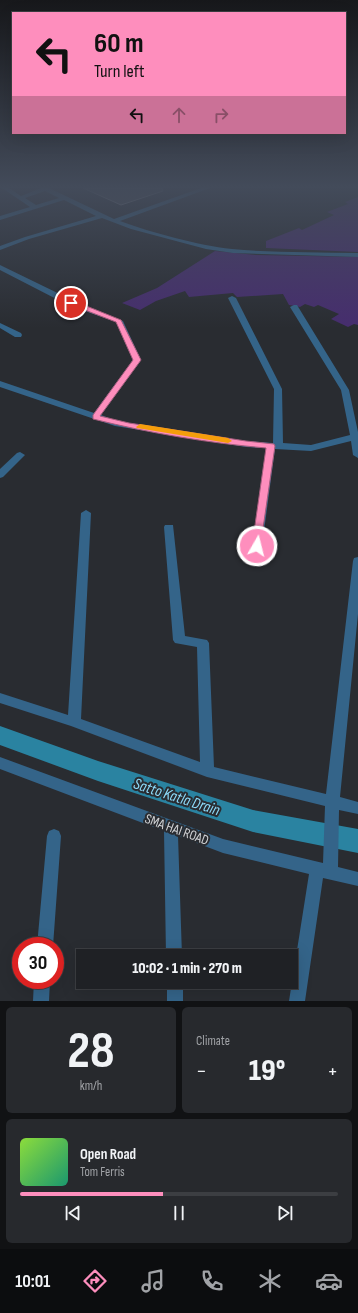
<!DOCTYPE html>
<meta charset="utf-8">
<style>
body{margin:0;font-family:"Sofia Sans Condensed",sans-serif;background:#27292d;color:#f1f3f6;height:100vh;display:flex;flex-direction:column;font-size:15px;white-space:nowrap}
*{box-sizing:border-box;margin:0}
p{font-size:13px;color:#a1a3a7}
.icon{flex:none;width:22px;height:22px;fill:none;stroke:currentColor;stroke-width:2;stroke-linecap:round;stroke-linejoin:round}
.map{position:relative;height:1001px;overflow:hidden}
.sheet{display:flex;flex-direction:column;gap:6px;padding:6px;background:#111214;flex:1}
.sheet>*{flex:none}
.top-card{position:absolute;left:12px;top:12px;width:334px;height:122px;border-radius:0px;box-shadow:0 4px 16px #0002,0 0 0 1px #3c3e42;background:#fe8ebd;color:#111;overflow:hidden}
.speed{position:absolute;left:12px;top:937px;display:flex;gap:8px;font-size:20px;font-weight:700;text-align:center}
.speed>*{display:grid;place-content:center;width:52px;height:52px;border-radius:50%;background:#1f2125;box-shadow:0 4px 16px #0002,0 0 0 1px #3c3e42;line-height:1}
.speed .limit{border:6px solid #d22;background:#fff;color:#111}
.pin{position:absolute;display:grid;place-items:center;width:34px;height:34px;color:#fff;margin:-17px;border:2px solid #fff;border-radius:50%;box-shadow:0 1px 4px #0007}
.me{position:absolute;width:44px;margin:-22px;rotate:8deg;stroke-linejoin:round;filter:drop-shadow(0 0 3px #0008)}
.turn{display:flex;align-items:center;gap:14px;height:84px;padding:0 16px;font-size:18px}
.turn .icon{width:52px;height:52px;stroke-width:2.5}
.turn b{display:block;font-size:28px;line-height:34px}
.lanes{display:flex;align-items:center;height:38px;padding:0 16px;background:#0003;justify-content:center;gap:20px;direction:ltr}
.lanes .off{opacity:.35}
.big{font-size:30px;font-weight:800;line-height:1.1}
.sheet .tile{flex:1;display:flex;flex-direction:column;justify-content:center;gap:6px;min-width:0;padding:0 14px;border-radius:6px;background:#27292d}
.sheet .dial{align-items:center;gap:0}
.dial b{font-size:52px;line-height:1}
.song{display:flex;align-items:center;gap:12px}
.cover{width:48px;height:48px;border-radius:6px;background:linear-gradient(135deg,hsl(90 70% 55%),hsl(160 70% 35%))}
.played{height:4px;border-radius:2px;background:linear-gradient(90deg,#fe8ebd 45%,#3c3e42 45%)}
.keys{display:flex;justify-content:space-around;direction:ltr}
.heat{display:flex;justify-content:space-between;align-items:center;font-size:22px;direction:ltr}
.sheet .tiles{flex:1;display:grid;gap:6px;grid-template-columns:1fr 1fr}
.tile:last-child{grid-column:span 2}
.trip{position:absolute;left:76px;top:949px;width:222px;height:40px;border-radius:0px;background:#1f2125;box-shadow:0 4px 16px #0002,0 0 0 1px #3c3e42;font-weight:800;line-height:40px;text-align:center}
.tabs{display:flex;height:64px;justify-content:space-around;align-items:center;background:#0c0d0f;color:#a1a3a7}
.tabs .icon{width:28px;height:28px}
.tabs .current{color:#fe8ebd}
.tabs b{font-size:18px;color:#f1f3f6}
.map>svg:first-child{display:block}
.green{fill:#462d6e}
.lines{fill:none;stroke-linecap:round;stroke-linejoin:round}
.canal{fill:#2a83a1;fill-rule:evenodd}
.building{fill:#505158;stroke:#86868d}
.street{fill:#346489;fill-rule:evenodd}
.route{fill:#fe8ebd;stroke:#a55c7b}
.slow{fill:#f59e0b}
.labels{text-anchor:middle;stroke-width:4;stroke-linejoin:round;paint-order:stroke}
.near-street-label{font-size:14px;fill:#d0d2d5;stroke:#292c31}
.near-water-label{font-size:16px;font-style:italic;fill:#8ddbfa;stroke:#292c31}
</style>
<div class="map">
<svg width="358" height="1001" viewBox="0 0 358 1001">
<rect width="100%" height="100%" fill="#292c31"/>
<path class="green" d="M358,197V252L266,248V241L299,228L302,230L334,215L327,212L348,204L345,202Z
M215,251L256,255L358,257V325L354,324L348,327L331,319L339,314L318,305L314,307L305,304L300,307L289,305L283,294L237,297L233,293L189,297L185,291L156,301L140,310L122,303L157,288Z"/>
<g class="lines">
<path class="canal" d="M0,726L98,761L253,810L358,829V853L253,832L98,781L0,745Z"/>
</g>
<path class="building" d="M83,188H162L163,191L121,205Z"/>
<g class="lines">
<path class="street" d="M2,188H9L21,196L41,188H49L114,219L201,188H210L120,221C153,233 197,245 232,249C274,253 316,252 358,253V257L233,253L206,249L131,229L102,218L29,239L0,250V246L25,237L96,216L64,200L0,220V216L30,207ZM45,191L59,198L36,205L25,198Z
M0,265L74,301L123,321L141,360L101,415L117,421L246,441L273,443L274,389L228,298L232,296L236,298L282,389L283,443L311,445L350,435L341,390L290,307L294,305H297L349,390L358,432V458L353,455L351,441L311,451L275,449L262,546L261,549H253L252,546L266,448L246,447L115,426L0,387V381L94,413L133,360L116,322L68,305L0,270Z
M0,323L21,333L22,335L21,337H15L0,328Z
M20,452L25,455L3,477L0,478V469L17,453Z
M86,510L91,513L81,719L200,762L197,647L175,643L173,640L164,527L165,525H173L185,636L207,640L209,643L214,767L326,794L353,561L354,558L358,557V614L340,797L358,802V814L339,810L338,867L358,872V886L323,878L305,1001H289L309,874L223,853L178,836L182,956H166L164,831L0,769V757L223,839L323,863L325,806L207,777L71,726L0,703V693L68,715L81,513Z
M54,829L59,831L61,836L53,946H37L47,836L49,831Z
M34,980H50L49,1001H33Z
M167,982H183V1001H167Z"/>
</g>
<linearGradient id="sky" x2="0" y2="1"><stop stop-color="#17181b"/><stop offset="0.57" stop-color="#434b5a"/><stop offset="1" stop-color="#434b5a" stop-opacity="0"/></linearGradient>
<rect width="358" height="328" fill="url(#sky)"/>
<path class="route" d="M69,301H74L121,320L141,360L100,416L129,423L246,441L274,444L275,446L260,549L257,550L252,546L266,448C208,443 149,433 93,419V415L133,360L116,322L69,304Z"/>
<path class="slow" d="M140,424L228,438L232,441L228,443L137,428L136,427Z"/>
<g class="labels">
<g class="near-street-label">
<text transform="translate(177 829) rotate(20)" y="5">SMA HAI ROAD</text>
</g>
<g class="near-water-label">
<text transform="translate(177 796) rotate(18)" y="6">Satto Katla Drain</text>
</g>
</g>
</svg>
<div class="speed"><div class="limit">30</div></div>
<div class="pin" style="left:71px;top:303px;background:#d93025"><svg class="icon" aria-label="arrive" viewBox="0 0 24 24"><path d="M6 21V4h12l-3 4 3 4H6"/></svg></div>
<svg class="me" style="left:257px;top:546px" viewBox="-20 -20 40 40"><circle r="17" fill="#fe8ebd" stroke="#fff" stroke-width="3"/><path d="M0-11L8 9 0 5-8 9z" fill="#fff"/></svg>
<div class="trip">10:02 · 1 min · 270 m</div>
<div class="top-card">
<div class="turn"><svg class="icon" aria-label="left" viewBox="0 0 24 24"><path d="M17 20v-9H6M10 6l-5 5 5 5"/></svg><div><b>60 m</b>Turn left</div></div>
<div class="lanes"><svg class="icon" aria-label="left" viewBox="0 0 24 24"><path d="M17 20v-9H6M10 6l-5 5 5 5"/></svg><svg class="icon off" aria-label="ahead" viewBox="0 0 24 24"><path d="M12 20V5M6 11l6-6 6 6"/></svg><svg class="icon off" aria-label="right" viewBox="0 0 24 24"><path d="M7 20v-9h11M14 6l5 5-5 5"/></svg></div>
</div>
</div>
<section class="sheet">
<div class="tiles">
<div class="tile dial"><b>28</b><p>km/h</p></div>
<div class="tile"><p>Climate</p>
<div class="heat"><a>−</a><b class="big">19°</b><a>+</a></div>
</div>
<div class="tile">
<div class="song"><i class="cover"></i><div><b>Open Road</b><p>Tom Ferris</p></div></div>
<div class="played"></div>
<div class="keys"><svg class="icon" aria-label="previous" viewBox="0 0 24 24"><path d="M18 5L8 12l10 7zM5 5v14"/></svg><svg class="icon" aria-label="pause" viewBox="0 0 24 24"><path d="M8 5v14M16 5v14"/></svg><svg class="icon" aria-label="next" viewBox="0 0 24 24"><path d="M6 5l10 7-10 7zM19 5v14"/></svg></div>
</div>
</div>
</section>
<nav class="tabs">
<b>10:01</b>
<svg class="icon current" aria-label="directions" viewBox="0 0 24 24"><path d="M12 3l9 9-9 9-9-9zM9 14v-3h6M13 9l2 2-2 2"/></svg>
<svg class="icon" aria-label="music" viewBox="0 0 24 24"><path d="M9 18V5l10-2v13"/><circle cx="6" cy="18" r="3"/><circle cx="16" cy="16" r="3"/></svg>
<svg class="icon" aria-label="phone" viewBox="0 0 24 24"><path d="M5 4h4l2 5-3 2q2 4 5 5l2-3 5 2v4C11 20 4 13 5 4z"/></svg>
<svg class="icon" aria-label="climate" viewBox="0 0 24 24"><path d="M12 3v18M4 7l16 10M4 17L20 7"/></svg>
<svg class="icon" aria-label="car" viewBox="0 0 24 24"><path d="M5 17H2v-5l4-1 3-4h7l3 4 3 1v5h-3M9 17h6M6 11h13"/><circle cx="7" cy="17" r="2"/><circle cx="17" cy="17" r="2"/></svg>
</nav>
